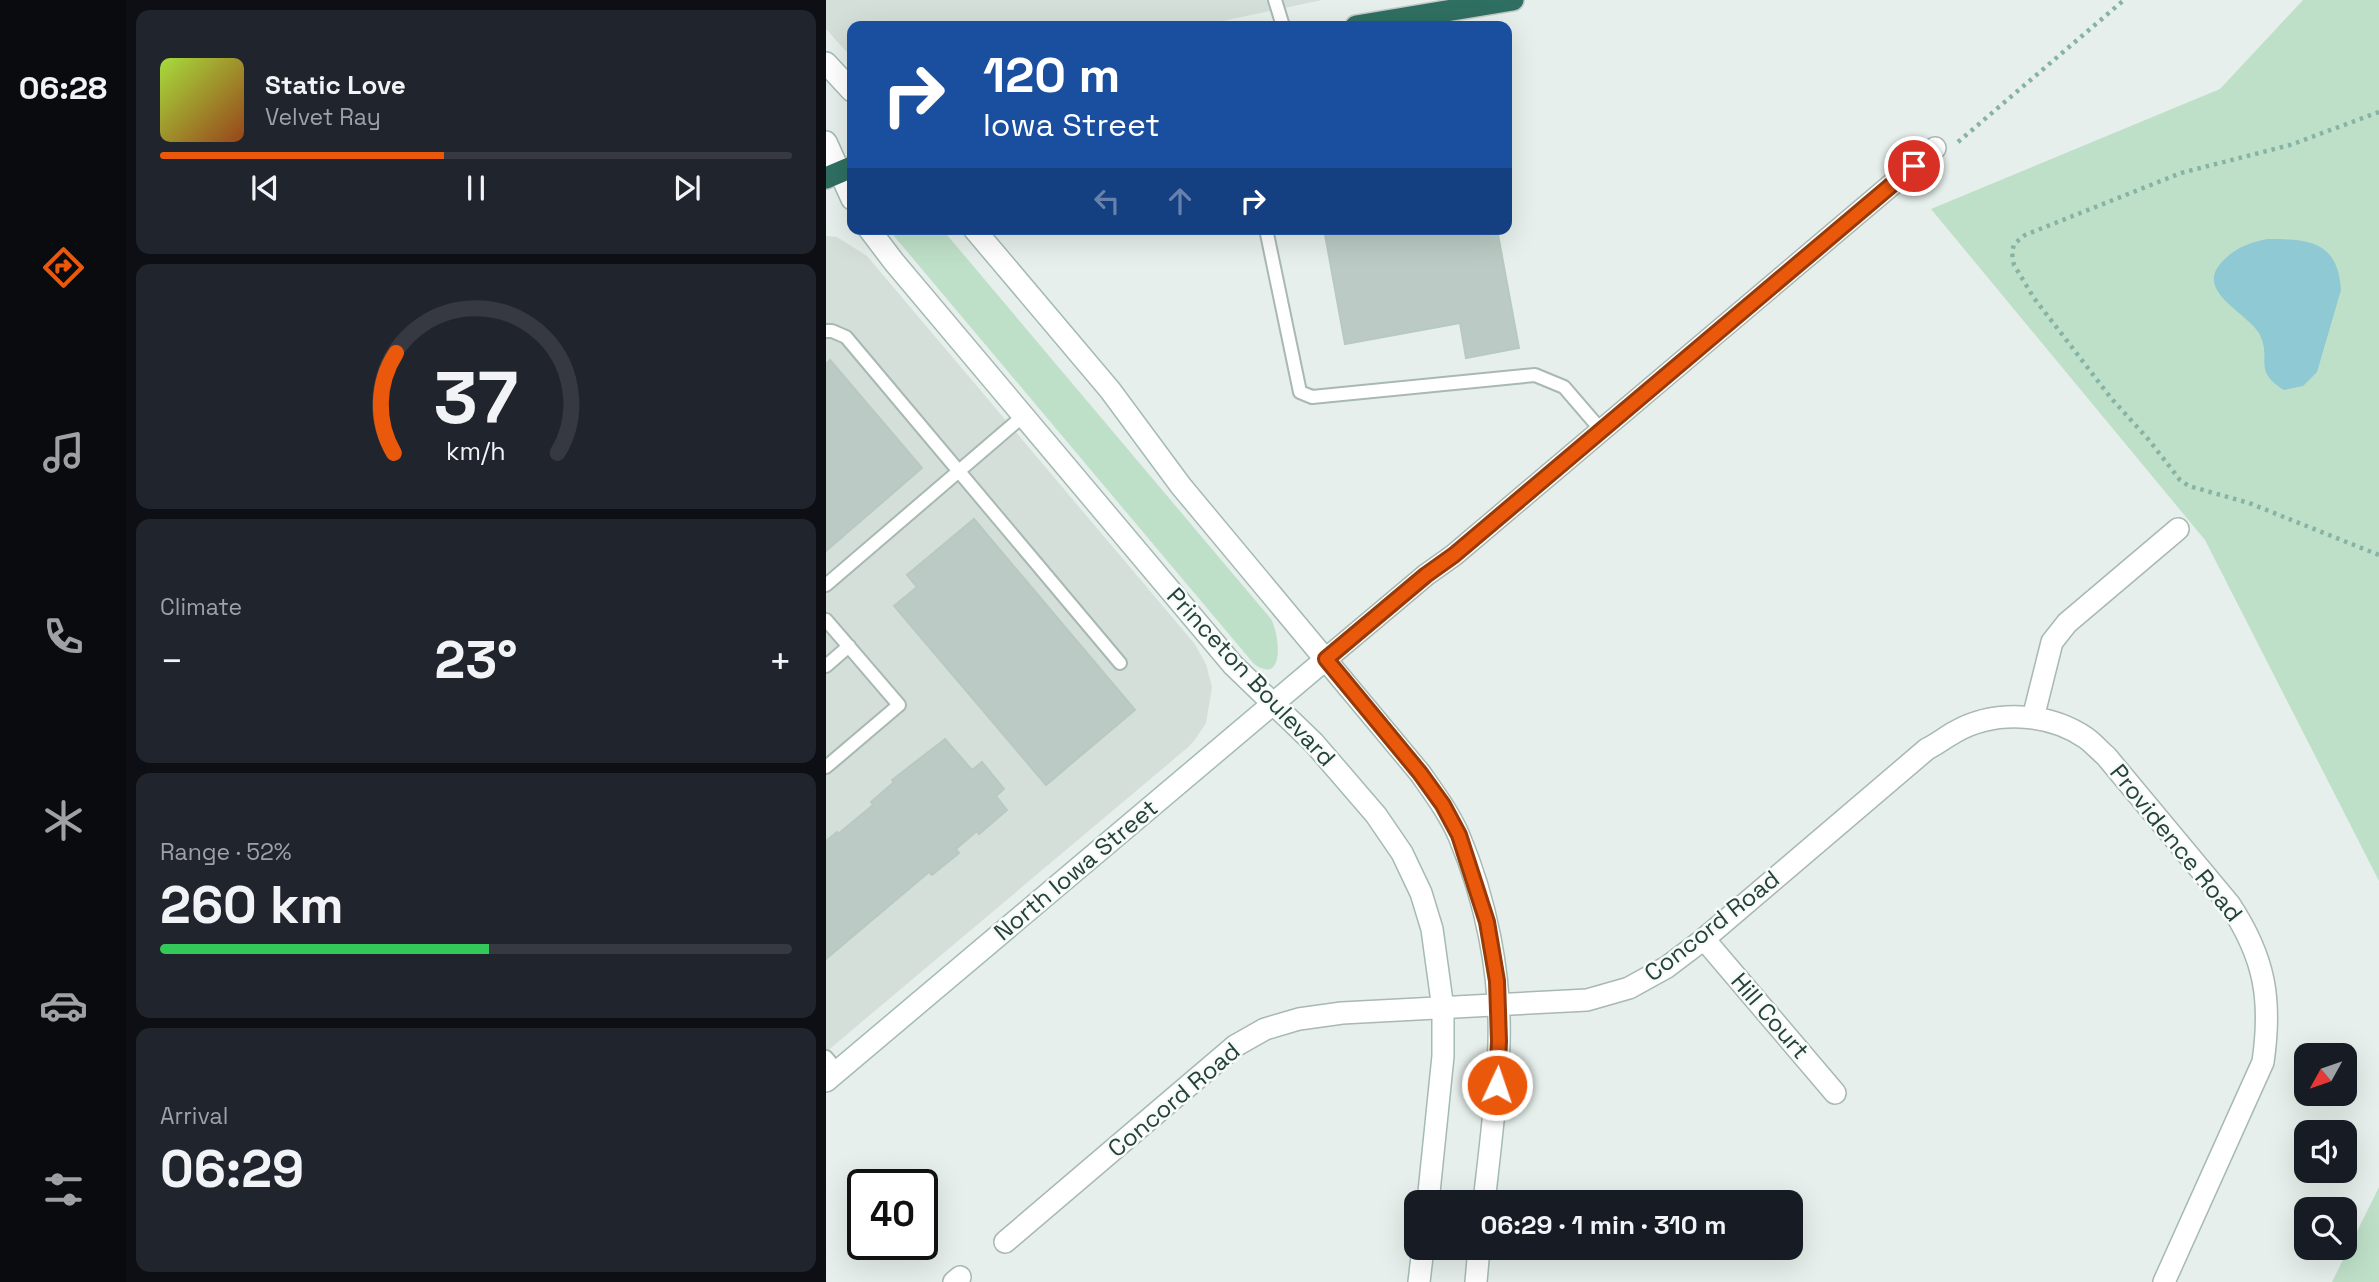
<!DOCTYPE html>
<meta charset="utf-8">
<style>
body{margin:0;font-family:"Space Grotesk",sans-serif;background:#20242c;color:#f1f3f6;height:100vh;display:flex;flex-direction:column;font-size:26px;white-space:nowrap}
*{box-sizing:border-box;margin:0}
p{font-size:23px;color:#9ea1a6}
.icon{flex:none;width:38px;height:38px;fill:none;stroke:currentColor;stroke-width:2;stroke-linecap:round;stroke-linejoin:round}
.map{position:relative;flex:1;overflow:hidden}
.sheet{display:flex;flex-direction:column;gap:10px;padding:10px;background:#0d0f14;width:700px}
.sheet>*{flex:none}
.top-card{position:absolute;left:21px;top:21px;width:665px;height:214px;border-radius:14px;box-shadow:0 7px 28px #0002;background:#1a4fa0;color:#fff;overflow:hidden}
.needle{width:46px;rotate:230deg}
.fabs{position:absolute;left:1468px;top:1043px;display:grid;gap:14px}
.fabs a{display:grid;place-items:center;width:63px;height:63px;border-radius:14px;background:#171b24;box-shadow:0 7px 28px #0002;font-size:35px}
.speed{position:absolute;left:21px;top:1169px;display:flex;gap:14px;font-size:35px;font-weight:700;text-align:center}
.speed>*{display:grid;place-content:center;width:91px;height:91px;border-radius:50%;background:#171b24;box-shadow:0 7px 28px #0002;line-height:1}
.speed .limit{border:4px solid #111;border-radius:10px;background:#fff;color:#111}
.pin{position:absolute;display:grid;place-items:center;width:60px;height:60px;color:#fff;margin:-30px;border:4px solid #fff;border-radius:50%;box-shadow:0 2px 7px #0007}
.me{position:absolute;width:77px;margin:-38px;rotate:3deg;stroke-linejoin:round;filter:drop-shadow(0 0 5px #0008)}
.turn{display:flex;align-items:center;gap:24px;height:147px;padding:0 21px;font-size:32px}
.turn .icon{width:91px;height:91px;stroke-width:2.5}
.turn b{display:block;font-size:49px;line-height:60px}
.lanes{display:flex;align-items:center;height:66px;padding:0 21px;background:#0003;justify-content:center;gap:35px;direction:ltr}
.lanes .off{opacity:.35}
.big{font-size:52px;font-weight:600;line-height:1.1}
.sheet .card{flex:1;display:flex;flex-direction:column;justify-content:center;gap:10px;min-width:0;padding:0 24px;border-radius:14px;background:#20242c}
.sheet .dial{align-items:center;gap:0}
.dial svg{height:182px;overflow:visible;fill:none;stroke:#363941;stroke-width:7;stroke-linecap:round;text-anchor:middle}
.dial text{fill:#f1f3f6;stroke:none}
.song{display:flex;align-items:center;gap:21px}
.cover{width:84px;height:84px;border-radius:10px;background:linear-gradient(135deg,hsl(80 70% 55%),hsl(20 70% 35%))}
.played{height:7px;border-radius:4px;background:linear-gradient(90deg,#ea580c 45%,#363941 45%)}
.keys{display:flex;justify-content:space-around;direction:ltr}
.heat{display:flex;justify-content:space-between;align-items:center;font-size:38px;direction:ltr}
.charge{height:10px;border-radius:5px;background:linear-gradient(90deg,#34c759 52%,#363941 0)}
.trip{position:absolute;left:578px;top:1190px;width:399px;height:70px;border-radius:14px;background:#171b24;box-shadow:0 7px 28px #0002;font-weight:600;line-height:70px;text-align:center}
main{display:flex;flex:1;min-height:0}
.tab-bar{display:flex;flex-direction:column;width:126px;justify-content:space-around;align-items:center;background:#090b0e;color:#9ea1a6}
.tab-bar .icon{width:49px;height:49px}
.tab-bar .active{color:#ea580c}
.tab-bar b{font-size:32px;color:#f1f3f6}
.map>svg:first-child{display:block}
.built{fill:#d4dfda}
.green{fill:#bfe0c8}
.water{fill:#8ec9d4}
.building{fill:#bbcac4;stroke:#b8c9c2;stroke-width:2}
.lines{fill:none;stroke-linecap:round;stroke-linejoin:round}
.lane-casing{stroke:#a8b8b2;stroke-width:16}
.street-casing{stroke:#a8b8b2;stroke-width:24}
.secondary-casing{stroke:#a4bbb3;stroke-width:24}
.highway-casing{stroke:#c2cac8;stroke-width:24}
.path{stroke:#86b3a5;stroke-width:4.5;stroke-dasharray:3.5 5;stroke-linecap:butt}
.lane{stroke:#fff;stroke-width:12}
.street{stroke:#fff;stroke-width:21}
.secondary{stroke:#fff;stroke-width:21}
.highway{stroke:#2f6f62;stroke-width:21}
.route-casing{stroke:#983908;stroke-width:18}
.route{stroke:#ea580c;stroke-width:12}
.labels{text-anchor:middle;stroke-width:5;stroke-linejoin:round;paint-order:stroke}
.street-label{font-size:24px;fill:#24423a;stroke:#f7fbf9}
</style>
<main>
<nav class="tab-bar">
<b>06:28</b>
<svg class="icon active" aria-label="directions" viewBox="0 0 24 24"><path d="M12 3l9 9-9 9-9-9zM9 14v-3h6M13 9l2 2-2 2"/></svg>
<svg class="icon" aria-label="music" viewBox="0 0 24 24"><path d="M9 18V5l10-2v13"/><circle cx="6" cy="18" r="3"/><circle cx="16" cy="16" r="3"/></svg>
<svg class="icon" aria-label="phone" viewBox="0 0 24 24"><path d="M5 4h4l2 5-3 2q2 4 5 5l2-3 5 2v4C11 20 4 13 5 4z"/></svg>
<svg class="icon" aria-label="climate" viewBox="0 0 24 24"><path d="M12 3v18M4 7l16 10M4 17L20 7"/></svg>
<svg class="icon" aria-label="car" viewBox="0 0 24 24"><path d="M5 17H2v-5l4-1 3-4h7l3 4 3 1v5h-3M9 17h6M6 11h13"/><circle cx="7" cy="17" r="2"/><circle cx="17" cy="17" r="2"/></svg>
<svg class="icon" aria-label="filters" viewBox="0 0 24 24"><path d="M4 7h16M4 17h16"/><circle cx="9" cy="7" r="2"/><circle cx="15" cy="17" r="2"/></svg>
</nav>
<section class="sheet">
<div class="card">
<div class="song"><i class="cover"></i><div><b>Static Love</b><p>Velvet Ray</p></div></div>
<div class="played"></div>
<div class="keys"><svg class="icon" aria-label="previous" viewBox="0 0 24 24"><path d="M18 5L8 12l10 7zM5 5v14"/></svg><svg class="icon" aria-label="pause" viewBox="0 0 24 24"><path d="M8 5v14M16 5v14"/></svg><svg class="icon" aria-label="next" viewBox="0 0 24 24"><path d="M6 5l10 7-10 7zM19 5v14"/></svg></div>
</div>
<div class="card dial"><svg viewBox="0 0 100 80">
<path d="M14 69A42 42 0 1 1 86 69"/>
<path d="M14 69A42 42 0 0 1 15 25" stroke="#ea580c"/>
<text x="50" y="56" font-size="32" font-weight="700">37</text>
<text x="50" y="72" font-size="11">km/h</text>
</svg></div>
<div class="card"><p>Climate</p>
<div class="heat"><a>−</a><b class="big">23°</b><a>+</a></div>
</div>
<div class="card"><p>Range · 52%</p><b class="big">260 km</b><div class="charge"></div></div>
<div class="card"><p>Arrival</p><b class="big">06:29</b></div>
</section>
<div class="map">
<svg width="1553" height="1282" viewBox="0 0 1553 1282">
<rect width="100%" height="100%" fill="#e6efeb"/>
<path class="built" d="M0,0H496L373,26H26V58L0,29Z
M0,236L11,237L41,256L368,643L380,664L386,687L380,723L368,741L360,749L0,1052Z"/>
<path class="green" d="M1477,0H1553V881L1379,540L1105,209L1394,89Z
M66,229H116L445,619C454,635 459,686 428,664L68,236Z
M1553,1187V1282H1506Z"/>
<path class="water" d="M1441,239C1483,239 1512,241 1515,290L1491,372L1477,386L1458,390C1426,370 1446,361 1434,335C1423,313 1370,293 1394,264C1407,249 1422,243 1441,239Z"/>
<path class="building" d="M498,229H671L693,348L640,358L634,323L519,344Z
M4,360L96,468L0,551V364Z
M148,519L309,710L220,785L68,606L91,587L81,575Z
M119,739L146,770L156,762L178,789L170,796L181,810L153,834L151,831L130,849L133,853L106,875L103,872L0,959V841L11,832L12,834L47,805L45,802L68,782L66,780Z"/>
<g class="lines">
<defs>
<path id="lane" d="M449,0L457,26
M440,229L474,392L486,397L709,375L738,387L775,430
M0,331H6L20,337L294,663
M0,585L197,416
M0,620L73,705L0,767
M0,666L23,646
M0,1057L12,1071"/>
<path id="street" d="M500,659L600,575L628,555L1109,148
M1207,718L1226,642L1241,623L1352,529
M878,939L1009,1093
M179,1242L409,1046L439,1029L473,1019L516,1013L761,1000L803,988L841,967L878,939L1101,749C1111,744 1120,737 1129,732C1168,710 1222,712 1260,738C1267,743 1273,750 1280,756L1404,905C1439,958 1446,1000 1437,1062L1338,1282
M128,1282L134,1277"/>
<path id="secondary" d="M0,63L26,91
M0,142L26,199
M43,229L68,262L407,665L488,743L550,815L576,853L595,893L606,929L617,1009V1056L602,1202
M148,229L284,390L355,486L594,773C608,793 623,813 633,836C660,900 675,974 673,1043C671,1096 664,1149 658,1202
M0,1081L500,659
M593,1282L597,1248
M650,1282L653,1248"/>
<path id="highway" d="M530,26L687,0
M0,178L26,167"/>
</defs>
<use href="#lane" class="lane-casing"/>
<use href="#street" class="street-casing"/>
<use href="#secondary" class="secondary-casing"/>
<use href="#highway" class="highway-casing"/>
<path class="path" d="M1553,112L1464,145L1355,173L1199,235L1188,244L1186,253L1188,265L1208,298L1285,398L1323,440L1354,480L1363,486L1423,503L1553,555
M1132,142L1298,0"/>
<use href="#lane" class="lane"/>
<use href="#street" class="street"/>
<use href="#secondary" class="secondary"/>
<use href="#highway" class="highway"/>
</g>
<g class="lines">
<defs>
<path id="route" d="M671,1085L673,1041L671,981L661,922L633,835L617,805L594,773L500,659L600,575L628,555L1088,166"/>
</defs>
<use href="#route" class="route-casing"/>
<use href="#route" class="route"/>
</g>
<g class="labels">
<g class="street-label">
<text transform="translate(425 677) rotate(47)" y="8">Princeton Boulevard</text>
<text transform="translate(1350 843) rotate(51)" y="8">Providence Road</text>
<text transform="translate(250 870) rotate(-40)" y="8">North Iowa Street</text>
<text transform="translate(886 926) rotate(-38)" y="8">Concord Road</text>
<text transform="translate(944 1016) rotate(49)" y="8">Hill Court</text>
<text transform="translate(348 1100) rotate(-40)" y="8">Concord Road</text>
</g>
</g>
</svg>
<div class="fabs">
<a><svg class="needle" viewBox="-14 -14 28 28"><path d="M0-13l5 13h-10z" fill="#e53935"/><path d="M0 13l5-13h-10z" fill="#9ea1a6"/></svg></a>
<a><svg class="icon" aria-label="sound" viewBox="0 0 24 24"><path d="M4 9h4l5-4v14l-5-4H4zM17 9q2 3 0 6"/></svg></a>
<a><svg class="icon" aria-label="search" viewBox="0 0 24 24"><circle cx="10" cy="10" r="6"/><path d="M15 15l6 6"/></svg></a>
</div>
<div class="speed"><div class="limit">40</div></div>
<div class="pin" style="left:1088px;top:166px;background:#d93025"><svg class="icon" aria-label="arrive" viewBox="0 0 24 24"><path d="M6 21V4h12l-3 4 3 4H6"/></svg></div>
<svg class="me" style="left:671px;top:1085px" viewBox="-20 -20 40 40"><circle r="17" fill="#ea580c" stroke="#fff" stroke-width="3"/><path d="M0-11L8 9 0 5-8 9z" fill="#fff"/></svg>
<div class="trip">06:29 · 1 min · 310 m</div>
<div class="top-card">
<div class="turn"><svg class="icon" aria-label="right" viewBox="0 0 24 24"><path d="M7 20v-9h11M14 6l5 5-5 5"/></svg><div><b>120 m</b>Iowa Street</div></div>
<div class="lanes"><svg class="icon off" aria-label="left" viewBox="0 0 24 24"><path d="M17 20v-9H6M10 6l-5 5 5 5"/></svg><svg class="icon off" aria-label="ahead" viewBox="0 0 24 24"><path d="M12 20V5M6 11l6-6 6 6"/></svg><svg class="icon" aria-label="right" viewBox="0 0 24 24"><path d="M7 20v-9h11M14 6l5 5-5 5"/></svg></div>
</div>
</div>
</main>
